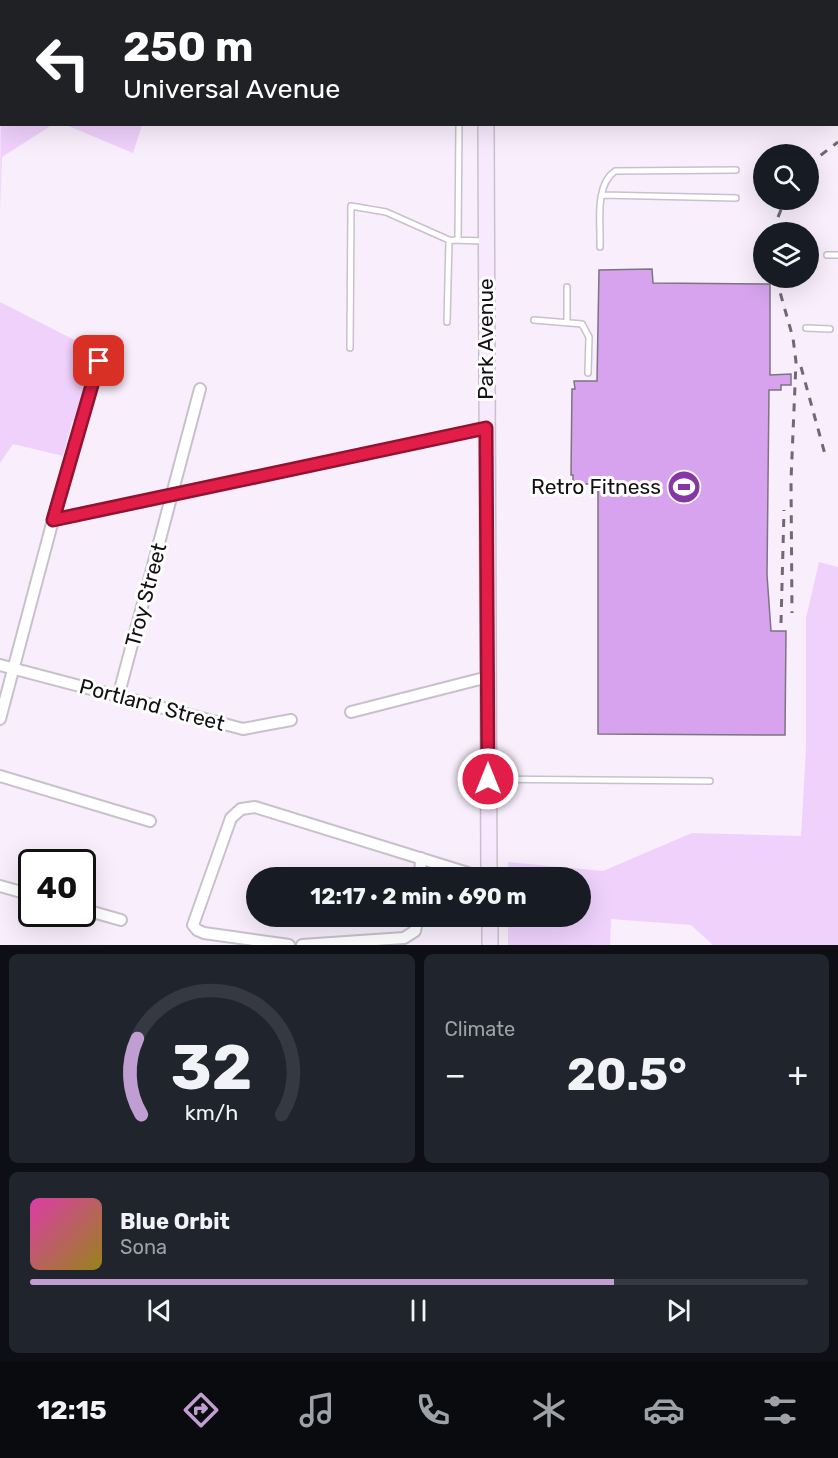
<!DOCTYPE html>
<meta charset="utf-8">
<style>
body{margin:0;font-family:Rubik,sans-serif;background:#20242c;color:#f1f3f6;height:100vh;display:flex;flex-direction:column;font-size:22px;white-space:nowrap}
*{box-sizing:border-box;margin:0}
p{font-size:20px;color:#9ea1a6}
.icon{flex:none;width:33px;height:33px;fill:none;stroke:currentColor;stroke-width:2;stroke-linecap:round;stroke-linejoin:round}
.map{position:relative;height:945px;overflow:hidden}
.drawer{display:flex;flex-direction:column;gap:9px;padding:9px;background:#0d0f14;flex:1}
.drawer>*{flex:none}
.hud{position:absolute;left:0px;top:0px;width:838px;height:126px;box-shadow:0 6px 24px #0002;background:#202124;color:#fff;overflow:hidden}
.fabs{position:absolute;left:753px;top:144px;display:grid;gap:12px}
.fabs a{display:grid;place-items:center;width:66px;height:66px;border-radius:50%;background:#171b24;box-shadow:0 6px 24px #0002;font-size:30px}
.speed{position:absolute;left:18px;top:849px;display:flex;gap:12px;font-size:30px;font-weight:700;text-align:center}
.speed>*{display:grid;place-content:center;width:78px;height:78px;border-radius:50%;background:#171b24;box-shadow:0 6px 24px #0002;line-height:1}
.speed .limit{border:3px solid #111;border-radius:9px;background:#fff;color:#111}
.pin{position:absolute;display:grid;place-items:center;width:51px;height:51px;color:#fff;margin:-26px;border-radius:12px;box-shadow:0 3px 9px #0006}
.me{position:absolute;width:66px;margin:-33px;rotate:0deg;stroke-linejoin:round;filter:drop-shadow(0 0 4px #0008)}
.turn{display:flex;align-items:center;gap:21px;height:126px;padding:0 24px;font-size:27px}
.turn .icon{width:78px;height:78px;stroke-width:2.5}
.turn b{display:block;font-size:42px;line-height:51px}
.big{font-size:45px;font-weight:700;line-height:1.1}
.drawer .card{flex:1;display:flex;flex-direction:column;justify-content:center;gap:9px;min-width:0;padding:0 21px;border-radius:9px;background:#20242c}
.drawer .dial{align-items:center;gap:0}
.dial svg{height:156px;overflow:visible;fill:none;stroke:#363941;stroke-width:7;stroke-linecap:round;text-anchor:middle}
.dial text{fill:#f1f3f6;stroke:none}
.song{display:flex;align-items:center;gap:18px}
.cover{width:72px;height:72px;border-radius:9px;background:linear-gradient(135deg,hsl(320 70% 55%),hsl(50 70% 35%))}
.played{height:6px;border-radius:3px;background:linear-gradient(90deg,#c19ed2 75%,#363941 75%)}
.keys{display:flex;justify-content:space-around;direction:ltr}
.heat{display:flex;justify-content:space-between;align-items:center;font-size:33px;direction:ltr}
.drawer .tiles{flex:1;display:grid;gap:9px;grid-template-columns:1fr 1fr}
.card:last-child{grid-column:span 2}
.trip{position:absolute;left:246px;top:867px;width:345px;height:60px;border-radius:30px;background:#171b24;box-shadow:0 6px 24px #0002;font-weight:700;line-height:60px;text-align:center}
.menu{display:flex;height:96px;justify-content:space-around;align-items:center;background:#090b0e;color:#9ea1a6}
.menu .icon{width:42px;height:42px}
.menu .on{color:#c19ed2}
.menu b{font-size:27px;color:#f1f3f6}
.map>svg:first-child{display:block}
.green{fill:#efd1fc}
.building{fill:#d7a3ee;stroke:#7c7480;stroke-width:1.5}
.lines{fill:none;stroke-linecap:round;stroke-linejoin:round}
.lane-casing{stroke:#c9c0cd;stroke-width:8}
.street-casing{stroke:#c9c0cd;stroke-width:14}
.secondary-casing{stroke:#c9c0cd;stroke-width:18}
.lane{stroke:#fff;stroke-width:5}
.street{stroke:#fff;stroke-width:10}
.secondary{stroke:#f8e9fe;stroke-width:15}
.rail{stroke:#6f6a72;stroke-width:3;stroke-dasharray:8 8;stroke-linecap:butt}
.route-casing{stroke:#92132f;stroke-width:15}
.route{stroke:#e11d48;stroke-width:10}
.labels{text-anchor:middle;stroke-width:6;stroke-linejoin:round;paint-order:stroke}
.street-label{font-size:21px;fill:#141115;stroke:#fff}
.poi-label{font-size:21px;fill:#141115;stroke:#fff;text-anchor:end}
</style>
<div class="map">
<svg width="838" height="945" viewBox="0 0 838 945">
<rect width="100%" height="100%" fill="#f8eefc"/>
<path class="green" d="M1,72L2,124L52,125L2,157L0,211Z
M66,125L142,124V125L133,153Z
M0,302L96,351L83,424L72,421L63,456L13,444L0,463Z
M819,562L838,567V945H713L691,925L611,919L610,945H508V917L580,916V878L508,877V862L603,871L692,833L801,836L806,749V618Z"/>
<path class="building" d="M652,269L653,283L770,284V375L791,374V385H781V390H769L767,575L771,631H786L785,735L598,734V484H573V475H571L572,389H575L574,381H597L599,270Z"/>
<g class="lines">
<defs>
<path id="lane" d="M28,0L30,2
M266,0L271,2
M614,0L617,2
M15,2L16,0
M101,2L102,0
M792,2L794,0
M0,20L2,18
M602,195L736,198
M458,240L459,124
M600,247C601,223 594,186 615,171L736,170
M827,255H838
M567,287V322
M534,320L582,324L589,337L588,373
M447,322L449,240L485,241
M806,328L830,329
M350,348L351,206L386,212L449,240
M489,779L710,781"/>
<path id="street" d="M53,520L486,428
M0,665L243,729L291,720
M118,697L200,389
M351,712L488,677
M0,719L53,520L99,361
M0,776L150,821
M420,878L421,858
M0,886L32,895
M82,909L121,920
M289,945L204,933L197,930L193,925L231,818L241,809L255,807L484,878
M302,945L404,938L415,931L418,916"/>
<path id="secondary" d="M488,2V0
M486,124L489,878
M490,916V945"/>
</defs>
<use href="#lane" class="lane-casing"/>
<use href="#street" class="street-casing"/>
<use href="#secondary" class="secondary-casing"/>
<use href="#lane" class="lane"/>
<use href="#street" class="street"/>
<use href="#secondary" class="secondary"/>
<path class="rail" d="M353,0L358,2
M373,0L378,2
M837,98H838
M808,165L838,142
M772,232L785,200
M776,278L793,338L796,362L791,480L792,613
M766,279V278
M801,367L826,458
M781,623L784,510"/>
</g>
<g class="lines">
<defs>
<path id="route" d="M99,361L53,520L486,428L488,779"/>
</defs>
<use href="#route" class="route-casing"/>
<use href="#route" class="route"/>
</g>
<defs>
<symbol id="stadium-disc" viewBox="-11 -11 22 22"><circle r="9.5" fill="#8736a6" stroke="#fff"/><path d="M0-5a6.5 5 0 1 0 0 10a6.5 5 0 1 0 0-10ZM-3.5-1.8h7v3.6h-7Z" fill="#fff"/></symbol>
</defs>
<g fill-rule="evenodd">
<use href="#stadium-disc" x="665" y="468" width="38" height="38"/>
</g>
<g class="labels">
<g class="street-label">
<text transform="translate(486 339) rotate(-90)" y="7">Park Avenue</text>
<text transform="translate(146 595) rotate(-75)" y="7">Troy Street</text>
<text transform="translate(152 705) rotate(15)" y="7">Portland Street</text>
</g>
<g class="poi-label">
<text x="661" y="494">Retro Fitness</text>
</g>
</g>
</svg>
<div class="fabs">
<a><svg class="icon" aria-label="search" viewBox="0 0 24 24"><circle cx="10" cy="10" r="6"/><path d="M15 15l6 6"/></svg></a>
<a><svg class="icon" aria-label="layers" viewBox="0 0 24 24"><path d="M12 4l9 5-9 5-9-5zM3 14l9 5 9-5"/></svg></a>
</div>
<div class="speed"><div class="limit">40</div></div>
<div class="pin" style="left:99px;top:361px;background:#d93025"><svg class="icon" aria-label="arrive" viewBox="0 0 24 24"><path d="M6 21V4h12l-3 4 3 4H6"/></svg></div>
<svg class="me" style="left:488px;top:779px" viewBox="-20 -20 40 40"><circle r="17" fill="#e11d48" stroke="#fff" stroke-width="3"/><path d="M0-11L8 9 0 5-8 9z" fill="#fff"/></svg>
<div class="trip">12:17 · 2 min · 690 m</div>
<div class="hud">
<div class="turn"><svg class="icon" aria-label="left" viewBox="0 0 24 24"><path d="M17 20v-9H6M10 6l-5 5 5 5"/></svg><div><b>250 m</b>Universal Avenue</div></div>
</div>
</div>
<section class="drawer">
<div class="tiles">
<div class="card dial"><svg viewBox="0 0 100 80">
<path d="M14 69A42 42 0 1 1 86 69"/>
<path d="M14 69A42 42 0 0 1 12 30" stroke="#c19ed2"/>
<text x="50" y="56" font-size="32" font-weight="700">32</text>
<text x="50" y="72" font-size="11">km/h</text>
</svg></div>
<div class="card"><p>Climate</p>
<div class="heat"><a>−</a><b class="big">20.5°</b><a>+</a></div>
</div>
<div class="card">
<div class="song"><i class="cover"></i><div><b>Blue Orbit</b><p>Sona</p></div></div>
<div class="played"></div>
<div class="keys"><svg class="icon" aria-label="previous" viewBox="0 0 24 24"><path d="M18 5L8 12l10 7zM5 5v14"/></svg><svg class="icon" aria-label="pause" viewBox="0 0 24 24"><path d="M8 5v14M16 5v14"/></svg><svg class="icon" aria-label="next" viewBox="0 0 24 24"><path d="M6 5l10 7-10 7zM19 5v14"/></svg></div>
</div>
</div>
</section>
<nav class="menu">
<b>12:15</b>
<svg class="icon on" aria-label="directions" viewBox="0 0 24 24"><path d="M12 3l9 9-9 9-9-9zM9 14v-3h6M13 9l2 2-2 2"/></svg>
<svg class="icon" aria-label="music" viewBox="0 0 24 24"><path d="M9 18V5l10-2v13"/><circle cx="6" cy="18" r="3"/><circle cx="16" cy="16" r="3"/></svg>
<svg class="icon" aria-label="phone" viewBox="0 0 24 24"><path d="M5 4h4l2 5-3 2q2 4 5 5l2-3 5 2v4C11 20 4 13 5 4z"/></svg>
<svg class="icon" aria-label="climate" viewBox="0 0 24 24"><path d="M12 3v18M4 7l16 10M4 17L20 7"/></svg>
<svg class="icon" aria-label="car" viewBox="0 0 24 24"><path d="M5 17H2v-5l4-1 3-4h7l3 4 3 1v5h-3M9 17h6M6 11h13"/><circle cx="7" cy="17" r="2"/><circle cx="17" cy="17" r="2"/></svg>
<svg class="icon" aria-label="filters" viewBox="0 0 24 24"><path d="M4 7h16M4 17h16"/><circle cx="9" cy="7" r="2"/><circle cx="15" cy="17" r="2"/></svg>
</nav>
